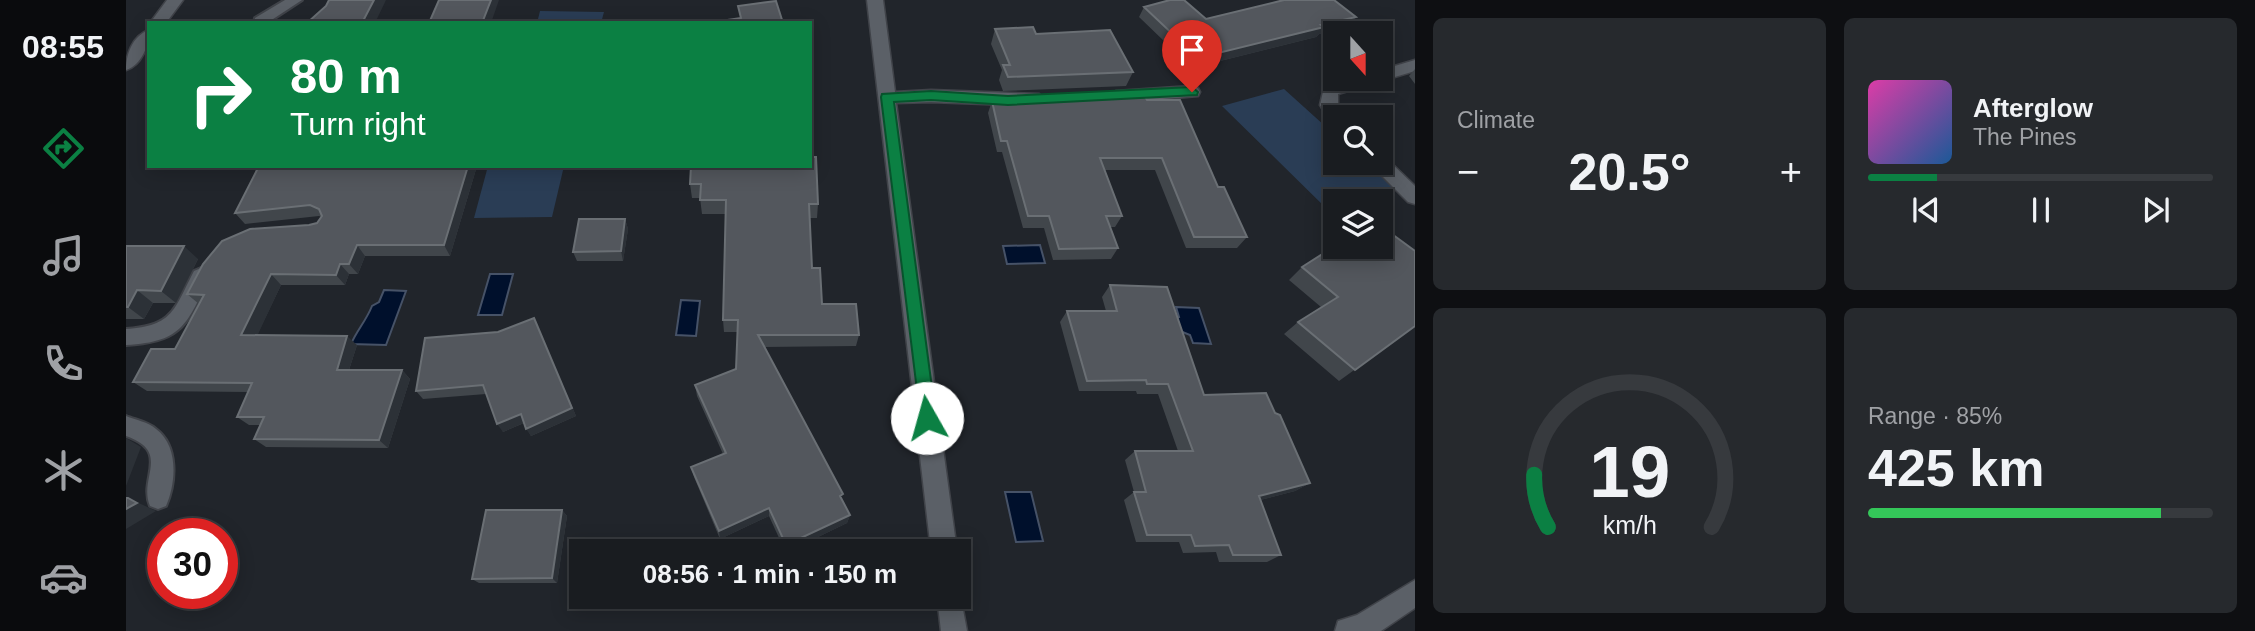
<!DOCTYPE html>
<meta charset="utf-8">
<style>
body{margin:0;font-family:Arial,sans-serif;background:#26292d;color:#f1f3f6;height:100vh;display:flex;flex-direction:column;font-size:26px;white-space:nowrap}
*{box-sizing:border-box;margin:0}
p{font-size:23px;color:#9fa1a5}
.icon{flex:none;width:38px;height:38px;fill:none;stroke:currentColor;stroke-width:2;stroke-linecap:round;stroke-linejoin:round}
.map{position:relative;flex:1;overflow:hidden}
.panel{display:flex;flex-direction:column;gap:18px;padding:18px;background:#0e0f12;width:840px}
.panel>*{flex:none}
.hud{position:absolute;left:21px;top:21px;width:665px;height:147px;border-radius:0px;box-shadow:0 4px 18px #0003,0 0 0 2px #373a3e;background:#0b8043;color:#fff;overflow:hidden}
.needle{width:46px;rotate:159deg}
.tools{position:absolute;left:1197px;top:21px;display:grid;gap:14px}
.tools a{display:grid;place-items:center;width:70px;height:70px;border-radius:0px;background:#191c20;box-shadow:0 4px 18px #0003,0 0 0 2px #373a3e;font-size:35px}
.speed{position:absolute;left:21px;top:518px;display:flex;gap:14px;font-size:35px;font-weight:700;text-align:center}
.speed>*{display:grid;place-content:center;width:91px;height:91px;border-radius:50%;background:#191c20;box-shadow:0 4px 18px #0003,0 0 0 2px #373a3e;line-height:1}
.speed .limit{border:10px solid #d22;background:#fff;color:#111}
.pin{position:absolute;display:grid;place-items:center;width:60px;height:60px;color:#fff;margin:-72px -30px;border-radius:50% 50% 50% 0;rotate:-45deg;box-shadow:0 0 7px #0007}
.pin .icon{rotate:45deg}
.me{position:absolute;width:77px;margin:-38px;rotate:353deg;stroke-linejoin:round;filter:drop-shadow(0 0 5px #0008)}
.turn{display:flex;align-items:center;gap:24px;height:147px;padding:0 28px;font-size:32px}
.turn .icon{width:91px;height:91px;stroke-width:2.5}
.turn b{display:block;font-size:49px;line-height:60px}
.big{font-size:52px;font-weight:700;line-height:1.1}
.panel .widget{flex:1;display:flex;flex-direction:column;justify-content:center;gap:10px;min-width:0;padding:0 24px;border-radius:10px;background:#26292d}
.panel .dial{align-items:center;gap:0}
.dial svg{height:182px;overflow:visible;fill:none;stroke:#373a3e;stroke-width:7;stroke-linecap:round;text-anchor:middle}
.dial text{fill:#f1f3f6;stroke:none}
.song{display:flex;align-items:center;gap:21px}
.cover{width:84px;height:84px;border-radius:10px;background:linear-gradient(135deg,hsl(320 70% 55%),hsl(210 70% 35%))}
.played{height:7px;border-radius:4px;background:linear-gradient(90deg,#0b8043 20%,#373a3e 20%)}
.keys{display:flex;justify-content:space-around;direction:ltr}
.heat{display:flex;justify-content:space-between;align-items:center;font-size:38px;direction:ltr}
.charge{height:10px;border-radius:5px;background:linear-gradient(90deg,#34c759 85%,#373a3e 0)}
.panel .tiles{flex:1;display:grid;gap:18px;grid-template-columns:repeat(2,1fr)}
.trip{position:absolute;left:443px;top:539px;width:402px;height:70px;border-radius:0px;background:#191c20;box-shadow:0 4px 18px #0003,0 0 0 2px #373a3e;font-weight:700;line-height:70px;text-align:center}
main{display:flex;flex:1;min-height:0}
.menu{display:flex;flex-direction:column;width:126px;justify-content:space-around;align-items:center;background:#0a0b0d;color:#9fa1a5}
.menu .icon{width:49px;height:49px}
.menu .active{color:#0b8043}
.menu b{font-size:32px;color:#f1f3f6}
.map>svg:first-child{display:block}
.green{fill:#2a3d55}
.water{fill:#00102c;stroke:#465267;stroke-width:2}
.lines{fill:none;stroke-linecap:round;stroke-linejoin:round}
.service-casing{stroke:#404349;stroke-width:4}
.minor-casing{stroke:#404349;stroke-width:3}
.secondary-casing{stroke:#404349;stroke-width:3}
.service{fill:#5b6067;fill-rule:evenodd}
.minor{fill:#5b6067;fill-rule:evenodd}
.secondary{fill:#5b6067;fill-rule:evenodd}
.wall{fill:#41464b}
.shaded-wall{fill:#2c3137}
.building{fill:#53575d;stroke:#6a6f74;stroke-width:2}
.route{fill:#0b8043;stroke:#07532c;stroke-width:2}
</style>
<main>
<nav class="menu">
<b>08:55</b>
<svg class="icon active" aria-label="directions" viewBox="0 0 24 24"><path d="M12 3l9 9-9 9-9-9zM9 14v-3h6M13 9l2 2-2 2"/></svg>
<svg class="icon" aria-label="music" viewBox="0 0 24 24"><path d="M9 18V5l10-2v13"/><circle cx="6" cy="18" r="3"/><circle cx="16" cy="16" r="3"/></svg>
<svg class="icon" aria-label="phone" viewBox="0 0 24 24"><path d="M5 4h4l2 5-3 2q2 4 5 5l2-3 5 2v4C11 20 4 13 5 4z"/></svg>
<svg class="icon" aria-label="climate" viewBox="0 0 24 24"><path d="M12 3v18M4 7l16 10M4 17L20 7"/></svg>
<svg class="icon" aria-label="car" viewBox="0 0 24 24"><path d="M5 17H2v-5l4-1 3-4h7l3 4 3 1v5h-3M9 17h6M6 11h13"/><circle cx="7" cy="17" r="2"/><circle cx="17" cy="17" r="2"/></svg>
</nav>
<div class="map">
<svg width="1289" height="631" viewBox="0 0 1289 631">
<rect width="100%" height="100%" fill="#21252b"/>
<path class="green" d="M414,11L478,12L475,23H411Z
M1158,89L1209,135V163H1240L1271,190L1237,201H1209V210L1204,212L1096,106Z
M362,166H438L426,217L348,218Z"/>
<path class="water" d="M914,245L919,263L881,264L877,246Z
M364,274H387L376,315H352Z
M258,290L280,291L260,345L225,344C231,330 240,321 246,306L253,302Z
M555,300L574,301L570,336L550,335Z
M1050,307L1073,308L1085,344L1067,343L1064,335L1054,331L1049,318L1053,317Z
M879,492H905L917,541L890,542Z"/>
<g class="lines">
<defs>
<path id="service" d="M159,0H176L141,23H128L129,18Z
M75,268L82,271L84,276C61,323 58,342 0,345V329C48,326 48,309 68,271Z
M0,416C10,420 22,422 30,429C53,446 50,483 40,506L32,509L24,506C12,478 46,452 0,436Z"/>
<path id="minor" d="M741,0H757L769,92L805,90L913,94L921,100L913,106L805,102L770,103L831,551H805Z
M1289,60V71L1212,94V105L1219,117H1209V123L1204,121L1194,105L1198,87L1226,79H1255V70Z
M1066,86L1072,88L1074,92L1072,96L990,103L982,97L990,91Z
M1255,157L1260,158L1289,186V204L1282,202L1248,168L1245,163H1255Z
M1289,580V608L1255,631H1209L1212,621L1231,615Z
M833,588L841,631H815L811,597H833Z"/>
<path id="secondary" d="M41,0H57L40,23H24Z
M23,30C23,45 16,65 0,70C0,55 6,36 23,30Z"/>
</defs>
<use href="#service" class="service-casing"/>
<use href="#minor" class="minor-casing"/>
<use href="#secondary" class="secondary-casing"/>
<use href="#service" class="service"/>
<use href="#minor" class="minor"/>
<use href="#secondary" class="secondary"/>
</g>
<path class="wall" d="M1018,7L1080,19L1230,17L1222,27L1193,34L1190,37L1066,68L1013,17Z
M869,29L910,34L1007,72L1000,86L877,91L873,80L876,70L865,44Z
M1289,69V84L1283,76Z
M888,96L1021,100L1092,187L1121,237L1111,248H1060L1029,170H979L996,216L989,227H984L992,248L985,259L927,260L918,228H897L876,152H871L862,113L866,101H886Z
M133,166H351L324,256H239L232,274H223L219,285H155L131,335L231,345L223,370H276L284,379L262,448L140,447L128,439L134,425H123L111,417L122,392L21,391L7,382L49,349L73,304L61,294L183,225L191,223L195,217L193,216L119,224L109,213Z
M565,166L692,204L691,218H684L686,268L696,304L733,335L730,346L638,347L724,515L721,523L663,551H659L643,516L594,539L568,477L565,467L597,454L571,396L569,385L610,369L612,332H598L597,320L600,214H576L574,198H566L564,184Z
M499,219L502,229L497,261H451L447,252Z
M0,246L72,259L50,303H27L18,319H0Z
M1176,267L1289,326L1213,381L1158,334L1172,322L1195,307L1163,280Z
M984,285L1078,395L1149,413L1184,483L1169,491L1134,500L1155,555L1141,562H1093L1090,552L1057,553L1053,542H1010L998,500L1008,492L999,460L1009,451H1052L1032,394H1011L1010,391H953L934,322L941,311H980L976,297Z
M408,318L450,416L405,436L398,423L377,432L360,394L297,399L290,391L372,332Z
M436,510L441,516L431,583H353L346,579Z"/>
<path class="shaded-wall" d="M248,0H260L249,23H236Z
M365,0H373L365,23H356Z
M1230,17L1222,27L1193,34L1190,37L1066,68L1072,58Z
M342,166H351L324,256L318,245Z
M499,219L502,229L497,261L495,251Z
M231,245L239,256L232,274L223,264Z
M58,246L72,259L50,303L35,291Z
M214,264L223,274L219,285L210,275Z
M145,274L155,285L127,345L115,335Z
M11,290L27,303L18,319L2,307Z
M408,318L450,416L405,436L400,429Z
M221,336L231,345L220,379L211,370Z
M276,370L284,379L262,448L253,440Z
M395,414L400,422L377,432L371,424Z
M0,438L15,447L0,486Z
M1184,483L1169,491L1119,504L1133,496Z
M2,498L30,511L0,529V509Z
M643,508V516L594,539L593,531Z
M436,510L441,516L431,583L426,578Z
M724,515L721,523L663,551H660V545Z"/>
<path class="building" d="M203,0H248L236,23H181L200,6Z
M313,0H365L356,23H303Z
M1044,0H1058L1080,19L1158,0H1208L1230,17L1195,25L1198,27L1072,58L1018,7Z
M650,1L657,23H581L615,18L612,6Z
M907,27L910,34L984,30L1007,72L882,77L877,65H884L869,29Z
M1016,91L1021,100H1054L1092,187H1098L1121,237H1068L1036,158H974L996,216H980L992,248L933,249L923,216H902L881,141H875L866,101H890L888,96Z
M684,157H690L692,204H683L686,268H694L696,304H730L733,335H632L717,494L714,496L724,515L660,545L643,508L593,531L565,467L600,453L569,385L610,369L612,320H597L600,200H574L575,184H564L565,166H684Z
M133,166H342L318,245H231L223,264H214L210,275L145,274L115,335L221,336L211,370H276L253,440L128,439L138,417H111L126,383L7,382L25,349H49L78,295L61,294L77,264L96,241L124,229L183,225L191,223L196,216L193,209L184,205L109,213Z
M453,219H499L495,251L447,252Z
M1255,226L1289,251V326L1229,370L1172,322L1212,297L1176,267L1209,246L1255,247Z
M0,246H58L35,291L11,290L2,307H0Z
M984,285L1041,287L1078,395L1140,393L1149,413L1154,415L1184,483L1133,496L1155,555H1107L1103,545L1069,546L1065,535H1021L1008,492H1020L1009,451H1067L1042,384H1021L1020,380L961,381L941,311H991Z
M408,318L446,408L400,429L395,414L371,424L357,385L290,391L299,338L372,332Z
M0,498H2L11,503L0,509Z
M360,510H436L426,578L346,579Z"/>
<path class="route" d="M1066,87L1072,92L1071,95L882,105L805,100L768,102L810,418L807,423L801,426L795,423L755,97L756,94L805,91L882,96Z"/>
</svg>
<div class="tools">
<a><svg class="needle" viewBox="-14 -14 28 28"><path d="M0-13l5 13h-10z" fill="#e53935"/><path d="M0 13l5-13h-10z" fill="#9fa1a5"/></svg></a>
<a><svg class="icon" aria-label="search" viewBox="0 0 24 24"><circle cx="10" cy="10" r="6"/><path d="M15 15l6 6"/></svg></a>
<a><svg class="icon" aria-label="layers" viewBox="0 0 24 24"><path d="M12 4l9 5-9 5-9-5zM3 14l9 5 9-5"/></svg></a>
</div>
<div class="speed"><div class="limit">30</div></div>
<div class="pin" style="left:1066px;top:92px;background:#d93025"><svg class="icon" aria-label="arrive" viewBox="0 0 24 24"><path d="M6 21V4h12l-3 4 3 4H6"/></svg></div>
<svg class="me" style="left:801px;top:418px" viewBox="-20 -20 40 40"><circle r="19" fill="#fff"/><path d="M0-13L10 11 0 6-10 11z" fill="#0b8043"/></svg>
<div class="trip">08:56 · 1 min · 150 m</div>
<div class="hud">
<div class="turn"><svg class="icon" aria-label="right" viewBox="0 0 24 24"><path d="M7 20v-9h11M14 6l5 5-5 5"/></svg><div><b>80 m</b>Turn right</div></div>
</div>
</div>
<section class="panel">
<div class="tiles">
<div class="widget"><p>Climate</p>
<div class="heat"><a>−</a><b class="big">20.5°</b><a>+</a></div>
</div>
<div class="widget">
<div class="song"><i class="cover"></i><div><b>Afterglow</b><p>The Pines</p></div></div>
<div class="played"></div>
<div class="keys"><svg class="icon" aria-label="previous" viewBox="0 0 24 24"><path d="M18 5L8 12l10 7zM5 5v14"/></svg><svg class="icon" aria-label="pause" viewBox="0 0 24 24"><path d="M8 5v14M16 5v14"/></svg><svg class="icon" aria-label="next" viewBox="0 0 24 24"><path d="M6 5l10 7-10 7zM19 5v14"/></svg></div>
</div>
<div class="widget dial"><svg viewBox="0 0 100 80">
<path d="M14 69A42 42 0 1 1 86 69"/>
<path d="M14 69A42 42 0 0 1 8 46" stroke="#0b8043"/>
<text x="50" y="56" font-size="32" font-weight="700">19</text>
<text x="50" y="72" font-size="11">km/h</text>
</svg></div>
<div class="widget"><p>Range · 85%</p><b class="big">425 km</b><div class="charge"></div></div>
</div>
</section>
</main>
